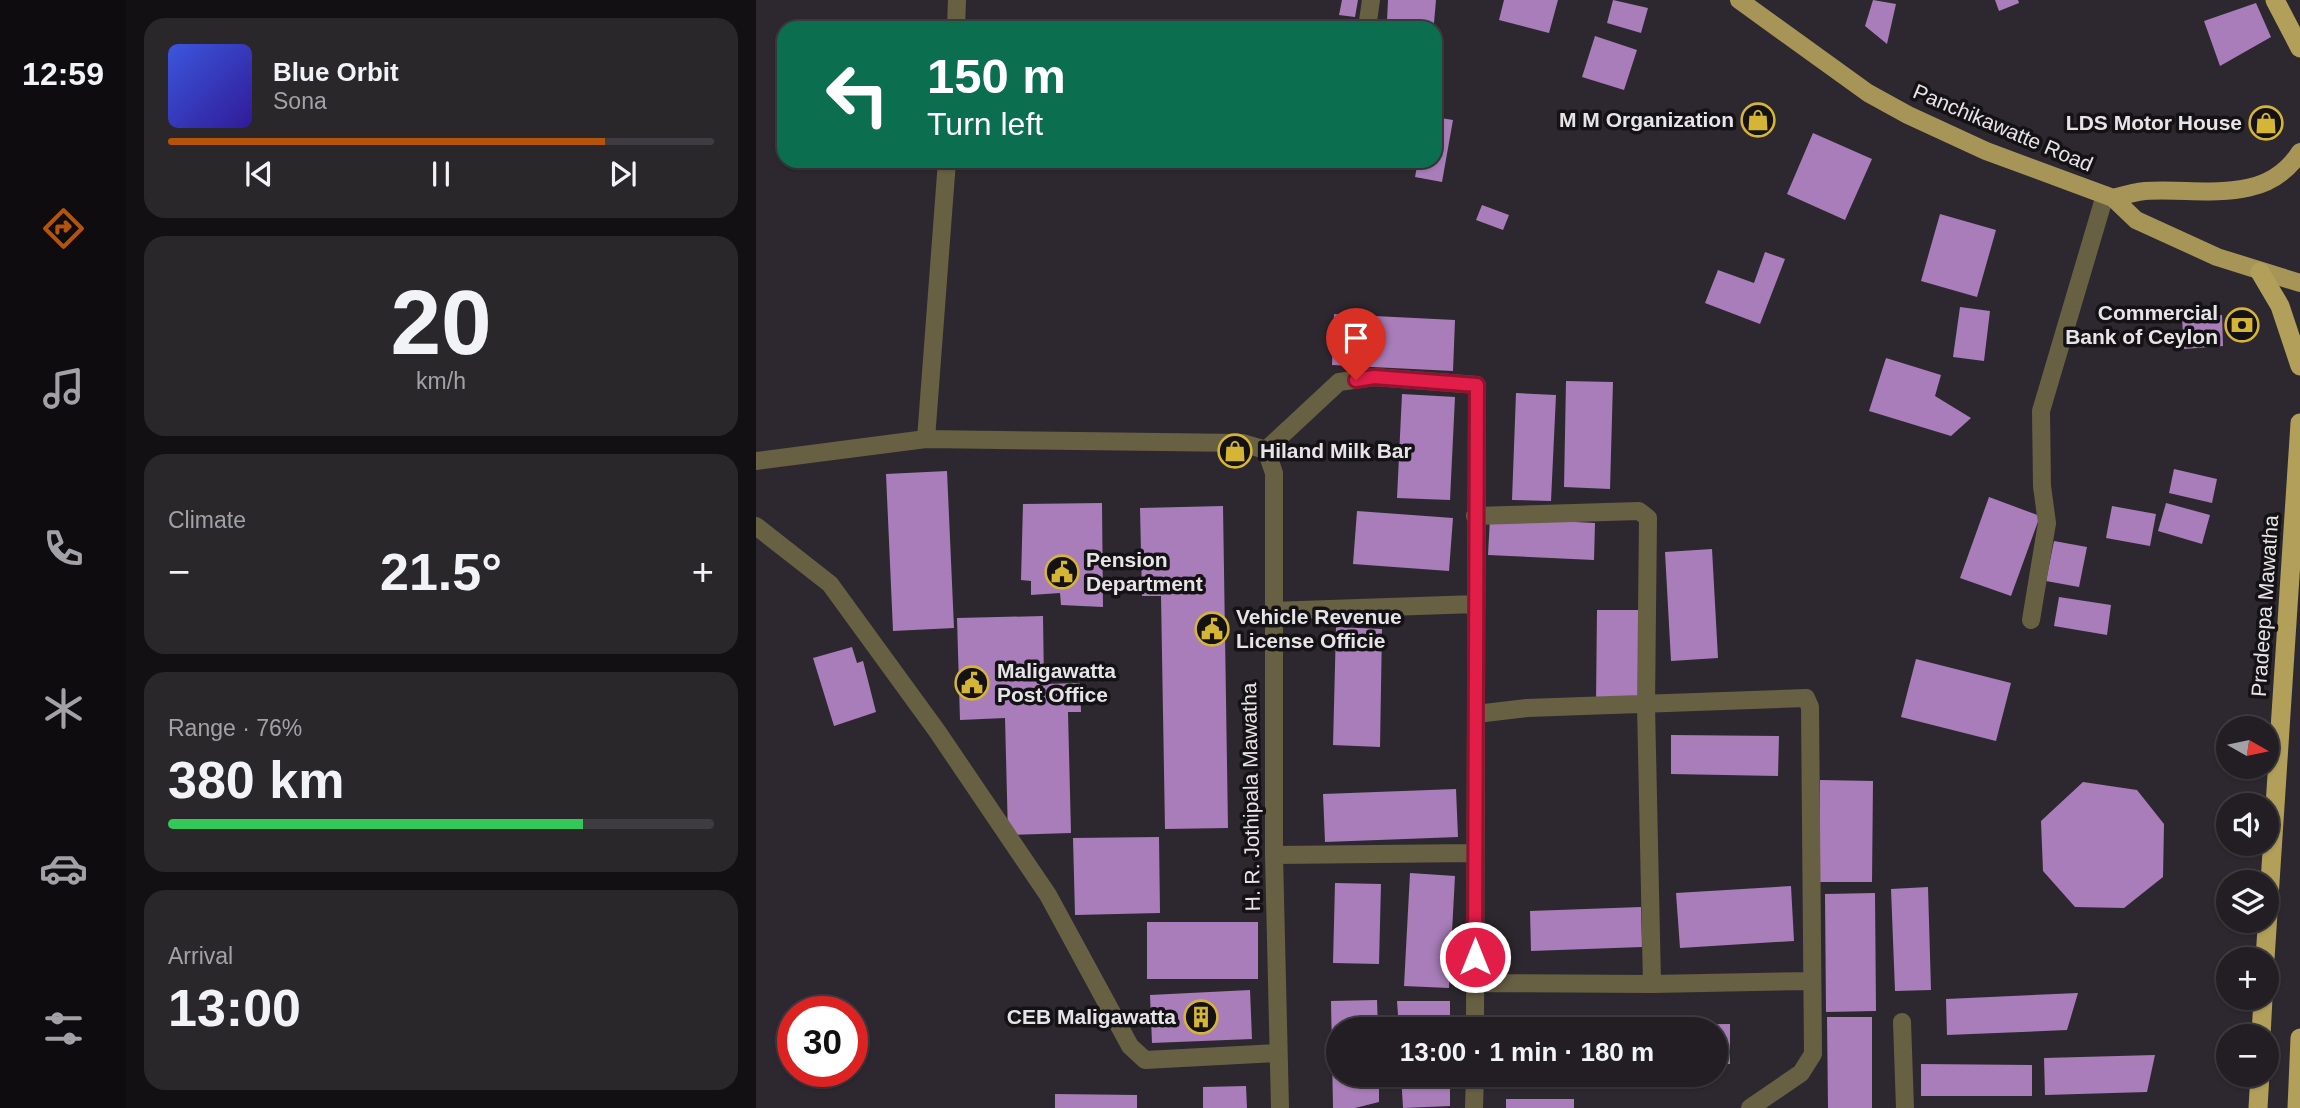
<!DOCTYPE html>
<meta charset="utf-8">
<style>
body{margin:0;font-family:Helvetica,sans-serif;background:#2a272b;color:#f1f3f6;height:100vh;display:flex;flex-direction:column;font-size:26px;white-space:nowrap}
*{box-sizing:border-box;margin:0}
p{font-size:23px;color:#a2a2a6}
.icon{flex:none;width:38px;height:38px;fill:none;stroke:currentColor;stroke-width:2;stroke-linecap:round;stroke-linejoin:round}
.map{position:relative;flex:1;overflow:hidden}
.drawer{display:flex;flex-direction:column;gap:18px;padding:18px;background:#131013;width:630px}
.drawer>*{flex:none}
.guide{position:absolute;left:21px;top:21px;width:665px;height:147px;border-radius:21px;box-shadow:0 2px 5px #0004,0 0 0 2px #3f3c41;background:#0b6e4f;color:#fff;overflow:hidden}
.needle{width:46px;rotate:99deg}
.controls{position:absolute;left:1460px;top:716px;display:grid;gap:14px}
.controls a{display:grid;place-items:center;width:63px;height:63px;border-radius:50%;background:#221e23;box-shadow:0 2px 5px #0004,0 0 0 2px #3f3c41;font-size:35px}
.speed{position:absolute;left:21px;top:996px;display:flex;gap:14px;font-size:35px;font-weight:700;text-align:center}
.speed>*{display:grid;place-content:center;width:91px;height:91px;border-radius:50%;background:#221e23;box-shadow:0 2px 5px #0004,0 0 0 2px #3f3c41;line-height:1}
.speed .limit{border:10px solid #d22;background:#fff;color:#111}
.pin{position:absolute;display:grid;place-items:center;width:60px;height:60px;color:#fff;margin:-72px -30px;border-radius:50% 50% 50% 0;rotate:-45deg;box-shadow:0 0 7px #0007}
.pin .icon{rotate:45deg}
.me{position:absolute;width:77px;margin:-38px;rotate:0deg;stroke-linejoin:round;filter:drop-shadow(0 0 5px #0008)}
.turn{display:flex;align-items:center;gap:24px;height:147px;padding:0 35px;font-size:32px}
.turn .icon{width:91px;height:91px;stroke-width:2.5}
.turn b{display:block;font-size:49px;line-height:60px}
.big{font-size:52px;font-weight:700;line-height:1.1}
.drawer .tile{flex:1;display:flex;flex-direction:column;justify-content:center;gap:10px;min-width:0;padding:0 24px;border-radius:21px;background:#2a272b}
.drawer .dial{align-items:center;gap:0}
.dial b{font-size:91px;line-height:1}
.song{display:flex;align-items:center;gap:21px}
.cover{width:84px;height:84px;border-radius:10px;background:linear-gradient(135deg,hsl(230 70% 55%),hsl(250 70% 35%))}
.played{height:7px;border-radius:4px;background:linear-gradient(90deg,#b45309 80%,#3f3c41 80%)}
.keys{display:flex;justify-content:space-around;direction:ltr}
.heat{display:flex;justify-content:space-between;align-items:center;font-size:38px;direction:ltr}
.charge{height:10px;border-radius:5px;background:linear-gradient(90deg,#34c759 76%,#3f3c41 0)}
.trip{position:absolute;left:570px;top:1017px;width:402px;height:70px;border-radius:35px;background:#221e23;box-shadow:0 2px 5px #0004,0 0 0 2px #3f3c41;font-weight:700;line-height:70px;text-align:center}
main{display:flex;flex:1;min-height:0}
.dock{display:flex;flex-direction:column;width:126px;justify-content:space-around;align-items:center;background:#0e0c0e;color:#a2a2a6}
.dock .icon{width:49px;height:49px}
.dock .selected{color:#b45309}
.dock b{font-size:32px;color:#f1f3f6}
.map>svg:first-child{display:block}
.building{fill:#a87db9}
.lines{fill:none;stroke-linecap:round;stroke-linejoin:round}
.minor{stroke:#686043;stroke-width:18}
.primary{stroke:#a69556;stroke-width:18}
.trunk{stroke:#b2a05a;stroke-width:19}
.route-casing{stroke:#92132f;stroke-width:18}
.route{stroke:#e11d48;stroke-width:12}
.labels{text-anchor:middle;stroke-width:7;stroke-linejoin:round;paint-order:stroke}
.poi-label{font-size:21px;font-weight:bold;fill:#e7e4e8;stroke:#141215;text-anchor:end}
.street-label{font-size:21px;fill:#e7e4e8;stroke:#141215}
</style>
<main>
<nav class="dock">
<b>12:59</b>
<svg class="icon selected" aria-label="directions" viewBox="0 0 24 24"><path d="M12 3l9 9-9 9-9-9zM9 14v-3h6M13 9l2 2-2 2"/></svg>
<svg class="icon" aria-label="music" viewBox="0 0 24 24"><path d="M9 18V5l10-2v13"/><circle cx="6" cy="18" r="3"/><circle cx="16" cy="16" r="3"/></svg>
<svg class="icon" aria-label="phone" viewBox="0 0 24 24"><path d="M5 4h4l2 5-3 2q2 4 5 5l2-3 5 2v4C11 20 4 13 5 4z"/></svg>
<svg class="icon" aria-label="climate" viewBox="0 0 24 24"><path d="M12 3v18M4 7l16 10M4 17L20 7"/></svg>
<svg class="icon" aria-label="car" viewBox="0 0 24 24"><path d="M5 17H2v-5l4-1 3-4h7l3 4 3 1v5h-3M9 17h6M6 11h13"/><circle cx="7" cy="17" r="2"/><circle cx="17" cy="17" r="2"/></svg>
<svg class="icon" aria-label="filters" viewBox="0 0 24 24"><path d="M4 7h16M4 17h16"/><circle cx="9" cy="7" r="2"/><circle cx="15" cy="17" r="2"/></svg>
</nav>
<section class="drawer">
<div class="tile">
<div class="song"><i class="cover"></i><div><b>Blue Orbit</b><p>Sona</p></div></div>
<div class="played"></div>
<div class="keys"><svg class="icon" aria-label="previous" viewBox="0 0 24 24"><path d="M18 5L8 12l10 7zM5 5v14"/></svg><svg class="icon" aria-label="pause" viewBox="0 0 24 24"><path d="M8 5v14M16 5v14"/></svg><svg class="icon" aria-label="next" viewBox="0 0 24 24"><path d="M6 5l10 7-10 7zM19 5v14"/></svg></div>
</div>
<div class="tile dial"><b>20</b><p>km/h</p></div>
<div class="tile"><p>Climate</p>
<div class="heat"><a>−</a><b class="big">21.5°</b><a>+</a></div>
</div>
<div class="tile"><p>Range · 76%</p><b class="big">380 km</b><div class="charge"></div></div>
<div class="tile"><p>Arrival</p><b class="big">13:00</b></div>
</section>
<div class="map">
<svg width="1544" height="1108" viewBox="0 0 1544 1108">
<rect width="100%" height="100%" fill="#2d282f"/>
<path class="building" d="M586,0H602L599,17L583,15Z
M632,0H680L678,23L631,21Z
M748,0H802L793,33L743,20Z
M857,0L892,8L885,33L851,23Z
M1117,0L1140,4L1131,44L1109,26Z
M1239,0H1262L1263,3L1243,11Z
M1500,3L1515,37L1464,66L1448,21Z
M839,36L881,50L868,90L826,77Z
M679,117L697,120L686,182L659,177L662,161H679Z
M1057,133L1116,159L1089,220L1031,194Z
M726,205L753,215L747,230L720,220Z
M1184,214L1240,230L1221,297L1165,281Z
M1009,252L1029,259L1004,324L949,303L962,270L998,283Z
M1204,307L1234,311L1228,361L1197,357Z
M578,314L699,320L697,371L576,365Z
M1466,315L1467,346L1428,349L1426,318Z
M1130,358L1185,375L1179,396L1215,418L1195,436L1113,411Z
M810,381L857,382L854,489L808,487Z
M760,393L800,395L795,501L756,500Z
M646,394L699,397L694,500L641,498Z
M1418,469L1461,479L1456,503L1413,493Z
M191,471L198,628L137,631L130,474Z
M1233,497L1284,516L1255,596L1204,578Z
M346,503L347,607L305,605L304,593L275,595V581L265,580L267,504Z
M1410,503L1454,515L1446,544L1402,531Z
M467,506L472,828L409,829L405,596H386L384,508Z
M1356,506L1400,514L1394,546L1350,538Z
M601,511L697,518L693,571L597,564Z
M734,518L839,523L838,560L732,555Z
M1298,541L1331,547L1323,587L1290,581Z
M956,549L962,658L915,661L909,552Z
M1303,597L1355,605L1351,635L1298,626Z
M841,610H883L882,704L840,703Z
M287,616L288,684L324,683L325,712H312L315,833L252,835L249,718L204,720L201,618Z
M580,627L626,629L624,747L577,745Z
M96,647L101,663L107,661L120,712L78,726L57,658Z
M1160,659L1255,683L1240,741L1145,717Z
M915,735L1023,736L1022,776L915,774Z
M1064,780L1117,781L1116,882H1063Z
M1327,782L1381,790L1408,824L1407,877L1368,908L1319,907L1287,871L1285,821Z
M700,789L702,837L569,842L567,794Z
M403,837L404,913L319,915L317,838Z
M654,873L699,876L693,988L648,986Z
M579,883L625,884L623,964L577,963Z
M1035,886L1038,941L924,948L920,893Z
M1172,887L1175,990L1139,991L1135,889Z
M1119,893L1120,1011L1070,1012L1069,894Z
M885,907L886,947L775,951L774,911Z
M391,922H502V979H391Z
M494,990L496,1039L396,1043L394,995Z
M1322,993L1311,1030L1191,1035L1190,999Z
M621,1000L622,1029H583V1074H623V1102L599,1108H577L575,1001Z
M641,1001H694V1029H643Z
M1071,1017H1116V1108H1072Z
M741,1023L854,1024L853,1029H741Z
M974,1024V1064H961V1029H865V1025Z
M1399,1055L1391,1092L1289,1095L1288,1058Z
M1165,1064L1276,1065V1096H1165Z
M645,1074H694V1106L647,1108Z
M490,1086L491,1108H447V1087Z
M299,1094L381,1095V1108H299Z
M750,1099H818V1108H750Z"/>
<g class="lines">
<path class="minor" d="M200,28L201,0
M611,28L615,0
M170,439L191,161
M510,450L583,382L618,377L721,385L719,1029
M510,450L518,473V855L524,1108
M0,461L170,439L486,443L510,450
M719,516L883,511L892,518L890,705L896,984
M0,526L74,584L181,731L292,895L374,1046L389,1060L522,1053
M516,611L720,604
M1275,620L1291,523L1286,486L1285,411L1349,195
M720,714L771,708L1050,698L1054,707L1057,1054L1045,1073L994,1108
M518,855L719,853
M719,983L896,984L1055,981
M1146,1022L1149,1108
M718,1108L719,1074"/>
<path class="primary" d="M983,0L1112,93L1152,115L1230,151L1357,198L1380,220L1461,257L1544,283
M1357,198C1368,195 1379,192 1389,191C1443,187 1509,207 1544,152"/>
<path class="trunk" d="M1519,0L1544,48
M1504,272L1524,306L1544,366
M1509,959L1544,423
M1505,1036L1507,998
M1502,1108L1504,1074
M1541,1108L1544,1038"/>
</g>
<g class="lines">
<defs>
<path id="route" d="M600,380L618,377L721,385L719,957"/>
</defs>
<use href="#route" class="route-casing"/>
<use href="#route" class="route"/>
</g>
<defs>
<symbol id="shop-ring" viewBox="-11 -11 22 22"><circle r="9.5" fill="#141215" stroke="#d4b535" stroke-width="1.5"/><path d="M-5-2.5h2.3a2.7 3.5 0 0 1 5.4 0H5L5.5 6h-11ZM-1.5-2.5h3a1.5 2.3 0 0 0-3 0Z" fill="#d4b535"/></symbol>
<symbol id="bank-ring" viewBox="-11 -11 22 22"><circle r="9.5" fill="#141215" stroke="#d4b535" stroke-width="1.5"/><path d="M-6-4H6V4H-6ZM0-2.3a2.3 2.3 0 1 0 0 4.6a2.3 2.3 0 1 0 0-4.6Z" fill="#d4b535"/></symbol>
<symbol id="civic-ring" viewBox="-11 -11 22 22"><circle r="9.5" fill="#141215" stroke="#d4b535" stroke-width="1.5"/><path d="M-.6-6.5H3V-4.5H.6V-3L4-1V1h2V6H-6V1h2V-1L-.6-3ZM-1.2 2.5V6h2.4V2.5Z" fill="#d4b535"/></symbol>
<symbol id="building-ring" viewBox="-11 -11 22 22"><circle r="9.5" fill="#141215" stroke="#d4b535" stroke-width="1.5"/><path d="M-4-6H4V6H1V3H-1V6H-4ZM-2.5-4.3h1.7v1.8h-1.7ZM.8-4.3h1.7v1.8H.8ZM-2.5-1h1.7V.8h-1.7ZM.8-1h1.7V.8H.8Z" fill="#d4b535"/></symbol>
</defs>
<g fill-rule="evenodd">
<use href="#shop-ring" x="983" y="101" width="38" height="38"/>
<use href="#shop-ring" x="1491" y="104" width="38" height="38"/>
<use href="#bank-ring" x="1467" y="306" width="38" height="38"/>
<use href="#shop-ring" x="460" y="432" width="38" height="38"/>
<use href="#civic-ring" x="287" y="553" width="38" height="38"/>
<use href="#civic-ring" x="437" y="610" width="38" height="38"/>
<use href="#civic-ring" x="197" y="664" width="38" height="38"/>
<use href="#building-ring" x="426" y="998" width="38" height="38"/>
</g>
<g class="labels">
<g class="poi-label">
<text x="978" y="127">M M Organization</text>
<text x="1486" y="130">LDS Motor House</text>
<text x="1462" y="320">Commercial<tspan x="1462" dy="24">Bank of Ceylon</tspan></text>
<text x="504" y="458" text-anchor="start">Hiland Milk Bar</text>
<text x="330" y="567" text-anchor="start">Pension<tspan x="330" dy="24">Department</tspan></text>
<text x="480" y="624" text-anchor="start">Vehicle Revenue<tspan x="480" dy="24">License Officie</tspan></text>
<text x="241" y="678" text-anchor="start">Maligawatta<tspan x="241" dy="24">Post Office</tspan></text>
<text x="420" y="1024">CEB Maligawatta</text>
</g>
<g class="street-label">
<text transform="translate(1247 128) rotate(23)" y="7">Panchikawatte Road</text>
<text transform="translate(1509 606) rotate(-86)" y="7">Pradeepa Mawatha</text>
<text transform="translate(495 797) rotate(-91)" y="7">H. R. Jothipala Mawatha</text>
</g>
</g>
</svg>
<div class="controls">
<a><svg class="needle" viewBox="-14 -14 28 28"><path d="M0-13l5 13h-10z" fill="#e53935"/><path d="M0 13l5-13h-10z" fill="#a2a2a6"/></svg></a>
<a><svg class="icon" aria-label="sound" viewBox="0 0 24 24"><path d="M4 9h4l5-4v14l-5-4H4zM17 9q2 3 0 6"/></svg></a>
<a><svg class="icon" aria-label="layers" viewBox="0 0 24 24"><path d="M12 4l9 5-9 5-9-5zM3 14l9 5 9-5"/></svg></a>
<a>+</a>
<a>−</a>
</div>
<div class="speed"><div class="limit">30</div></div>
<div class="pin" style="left:600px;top:380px;background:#d93025"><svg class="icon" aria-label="arrive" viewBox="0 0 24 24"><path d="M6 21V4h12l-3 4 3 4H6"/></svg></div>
<svg class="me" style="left:719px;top:957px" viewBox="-20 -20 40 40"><circle r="17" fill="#e11d48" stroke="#fff" stroke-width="3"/><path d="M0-11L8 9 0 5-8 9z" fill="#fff"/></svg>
<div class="trip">13:00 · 1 min · 180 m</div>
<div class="guide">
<div class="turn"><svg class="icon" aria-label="left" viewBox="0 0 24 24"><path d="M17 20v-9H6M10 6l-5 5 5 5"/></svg><div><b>150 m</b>Turn left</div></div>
</div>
</div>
</main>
